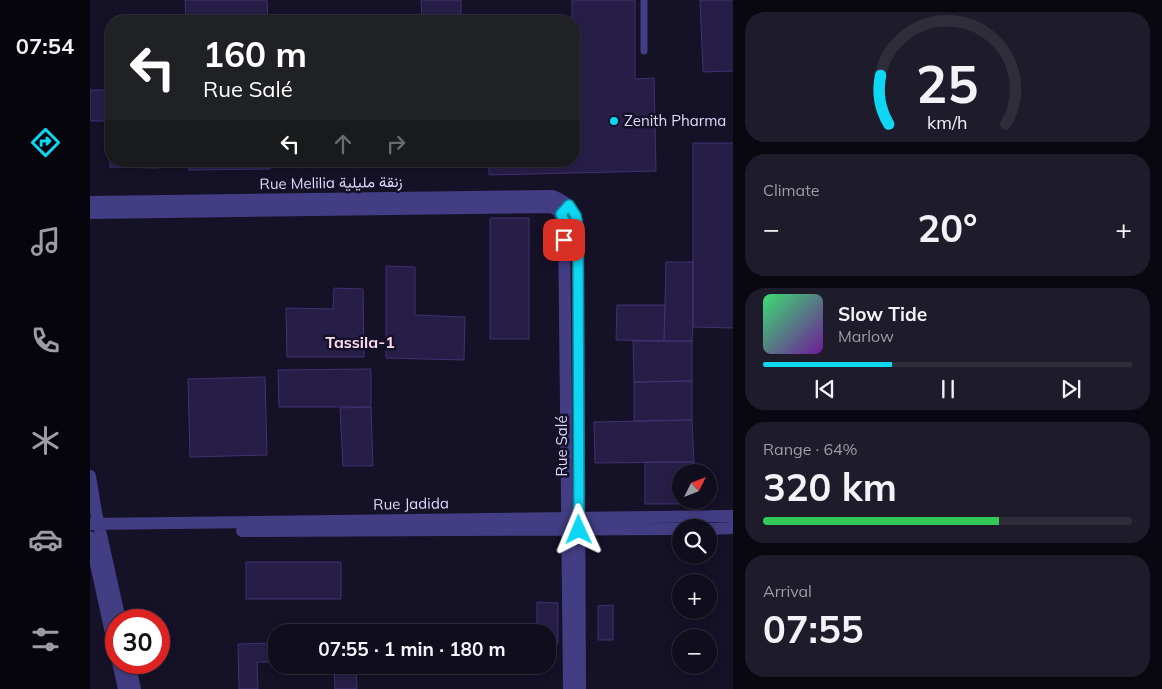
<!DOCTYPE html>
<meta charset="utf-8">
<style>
body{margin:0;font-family:Mulish,Vazirmatn,sans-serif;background:#1e1b2a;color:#f1f3f6;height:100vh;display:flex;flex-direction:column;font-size:19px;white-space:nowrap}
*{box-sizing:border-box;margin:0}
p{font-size:16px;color:#9c9ca4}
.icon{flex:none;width:28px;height:28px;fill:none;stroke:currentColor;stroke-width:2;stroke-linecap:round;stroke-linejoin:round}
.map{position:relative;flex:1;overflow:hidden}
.panel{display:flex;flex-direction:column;gap:12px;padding:12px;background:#090710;width:429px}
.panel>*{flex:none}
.hud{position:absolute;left:15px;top:15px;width:475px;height:152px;border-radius:20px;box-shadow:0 2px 8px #0003,0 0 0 1px #302d3b;background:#202124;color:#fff;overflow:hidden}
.needle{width:32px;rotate:48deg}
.buttons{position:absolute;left:582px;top:464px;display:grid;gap:10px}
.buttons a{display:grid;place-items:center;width:45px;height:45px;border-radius:50%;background:#100d1d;box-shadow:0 2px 8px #0003,0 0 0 1px #302d3b;font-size:25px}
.speed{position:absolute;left:15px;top:609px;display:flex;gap:10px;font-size:25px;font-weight:700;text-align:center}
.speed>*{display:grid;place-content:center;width:65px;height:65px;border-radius:50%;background:#100d1d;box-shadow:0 2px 8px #0003,0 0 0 1px #302d3b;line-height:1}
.speed .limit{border:8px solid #d22;background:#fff;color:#111}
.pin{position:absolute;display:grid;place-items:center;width:42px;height:42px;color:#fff;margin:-21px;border-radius:10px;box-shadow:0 2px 8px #0006}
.me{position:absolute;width:55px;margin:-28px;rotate:359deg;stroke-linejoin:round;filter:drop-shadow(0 0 4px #0008)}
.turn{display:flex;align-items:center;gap:18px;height:105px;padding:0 15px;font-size:22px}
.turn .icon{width:65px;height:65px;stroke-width:2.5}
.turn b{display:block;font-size:35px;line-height:42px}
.lanes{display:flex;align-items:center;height:48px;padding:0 15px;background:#0003;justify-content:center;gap:25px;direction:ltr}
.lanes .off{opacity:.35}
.big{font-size:38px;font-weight:700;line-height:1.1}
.panel .tile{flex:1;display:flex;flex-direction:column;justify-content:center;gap:8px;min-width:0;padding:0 18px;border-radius:20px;background:#1e1b2a}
.panel .dial{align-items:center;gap:0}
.dial svg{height:130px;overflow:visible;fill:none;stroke:#302d3b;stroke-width:7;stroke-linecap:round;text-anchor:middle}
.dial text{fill:#f1f3f6;stroke:none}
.song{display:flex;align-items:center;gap:15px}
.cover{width:60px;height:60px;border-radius:8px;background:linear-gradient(135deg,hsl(140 70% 55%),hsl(280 70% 35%))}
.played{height:5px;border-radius:2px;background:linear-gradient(90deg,#0ed7f4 35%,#302d3b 35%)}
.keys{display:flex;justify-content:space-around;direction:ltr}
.heat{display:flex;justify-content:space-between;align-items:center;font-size:28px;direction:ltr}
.charge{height:8px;border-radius:4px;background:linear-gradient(90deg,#34c759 64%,#302d3b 0)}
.trip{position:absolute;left:178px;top:624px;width:288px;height:50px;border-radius:20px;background:#100d1d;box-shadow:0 2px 8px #0003,0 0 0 1px #302d3b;font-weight:700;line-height:50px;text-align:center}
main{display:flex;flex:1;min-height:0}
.tab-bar{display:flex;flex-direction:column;width:90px;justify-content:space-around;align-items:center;background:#06050c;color:#9c9ca4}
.tab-bar .icon{width:35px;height:35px}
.tab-bar .active{color:#0ed7f4}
.tab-bar b{font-size:22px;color:#f1f3f6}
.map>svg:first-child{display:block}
.building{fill:#271e47;stroke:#403172}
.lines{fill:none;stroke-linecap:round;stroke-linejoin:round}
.lane{stroke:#433e84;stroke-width:7}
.street{stroke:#433e84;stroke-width:12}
.route-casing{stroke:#098c9f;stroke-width:12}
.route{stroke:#0ed7f4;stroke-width:9}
.poi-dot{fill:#0ed7f4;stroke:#151127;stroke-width:2}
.labels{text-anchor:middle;stroke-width:5;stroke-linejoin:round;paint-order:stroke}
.poi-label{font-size:15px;fill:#ded9fd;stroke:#151127;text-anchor:start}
.street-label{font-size:15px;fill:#ded9fd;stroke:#151127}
.neighbourhood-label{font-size:16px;font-weight:bold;fill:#fddbf0;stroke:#151127}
</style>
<main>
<nav class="tab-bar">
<b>07:54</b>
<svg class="icon active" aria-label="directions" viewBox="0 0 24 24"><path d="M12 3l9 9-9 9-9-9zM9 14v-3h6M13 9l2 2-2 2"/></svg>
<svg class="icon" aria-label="music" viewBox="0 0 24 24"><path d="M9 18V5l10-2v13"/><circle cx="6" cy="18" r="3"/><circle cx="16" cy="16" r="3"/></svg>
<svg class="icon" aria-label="phone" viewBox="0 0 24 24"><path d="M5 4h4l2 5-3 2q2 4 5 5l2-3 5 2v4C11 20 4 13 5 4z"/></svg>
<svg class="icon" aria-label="climate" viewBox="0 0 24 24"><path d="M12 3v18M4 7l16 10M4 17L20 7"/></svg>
<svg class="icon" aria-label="car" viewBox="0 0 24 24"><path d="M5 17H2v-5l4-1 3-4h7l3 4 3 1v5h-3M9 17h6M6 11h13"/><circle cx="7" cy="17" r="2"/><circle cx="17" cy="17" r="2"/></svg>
<svg class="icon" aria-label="filters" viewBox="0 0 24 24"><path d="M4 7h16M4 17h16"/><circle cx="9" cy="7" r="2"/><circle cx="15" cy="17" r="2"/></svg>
</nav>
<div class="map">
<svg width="644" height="689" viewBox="0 0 644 689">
<rect width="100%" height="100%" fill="#151127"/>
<path class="building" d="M95,0H177L178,21H96Z
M331,0H371V21H332Z
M482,0H545V79L564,78L566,171L399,175V161H484V21H482Z
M610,0H644V71L613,72Z
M0,90H21V121H0Z
M603,143H644V328L603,327Z
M20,149H21V161H68V168L20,167Z
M98,161H180V169L99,170Z
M400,218H439V339H400Z
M576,262H603V327L602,341H574Z
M296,266L325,267V315L375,317L374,360L296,358Z
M244,288L273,289L274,357H197L196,308L243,309Z
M527,305H575L574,341L526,340Z
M543,341H602V381L544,382Z
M281,369V407H189L188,370Z
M175,377L177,455L100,457L98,379Z
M602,381V420L544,421V382Z
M281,407L283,466H253L250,408Z
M602,420L604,462L505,463L504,422Z
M555,462H604V472H591V500H605V504H555Z
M156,562H251V599H156Z
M447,602L468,603V643H456V632H447Z
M523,605V640H508V606Z
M186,643V662H167L168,689H149L148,644Z
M244,665H266L267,689H245Z"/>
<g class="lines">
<path class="lane" d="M554,51V0"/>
<path class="street" d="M0,202L463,196C479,202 487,212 488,229L490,689
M0,213L462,207L468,211L474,221L479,689
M0,476L6,512L30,620
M0,524L644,516
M619,529L644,528
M152,531L591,529
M0,537L26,656
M28,662L34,689
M39,662L45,689"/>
</g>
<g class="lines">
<defs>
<path id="route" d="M474,240V220L471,214L479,205L486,216L488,229L489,530"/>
</defs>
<use href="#route" class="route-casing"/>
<use href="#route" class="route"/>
</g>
<circle class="poi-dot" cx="524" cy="121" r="5"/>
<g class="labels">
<g class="poi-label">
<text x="534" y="126">Zenith Pharma</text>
</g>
<g class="street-label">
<text transform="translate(241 183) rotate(-1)" y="5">Rue Melilia زنقة مليلية</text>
<text transform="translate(472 446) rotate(-90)" y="5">Rue Salé</text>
<text transform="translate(321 504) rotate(-1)" y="5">Rue Jadida</text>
</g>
<g class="neighbourhood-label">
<text x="270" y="348">Tassila-1</text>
</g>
</g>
</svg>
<div class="buttons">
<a><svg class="needle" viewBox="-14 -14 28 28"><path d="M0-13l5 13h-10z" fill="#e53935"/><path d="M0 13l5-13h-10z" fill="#9c9ca4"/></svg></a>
<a><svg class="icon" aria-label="search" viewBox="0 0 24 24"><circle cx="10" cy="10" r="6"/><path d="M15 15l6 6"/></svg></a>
<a>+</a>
<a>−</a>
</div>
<div class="speed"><div class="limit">30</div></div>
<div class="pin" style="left:474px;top:240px;background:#d93025"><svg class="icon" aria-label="arrive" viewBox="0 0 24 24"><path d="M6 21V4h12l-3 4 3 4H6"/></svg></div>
<svg class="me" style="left:489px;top:530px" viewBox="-20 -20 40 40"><path d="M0-17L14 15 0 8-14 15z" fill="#0ed7f4" stroke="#fff" stroke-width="4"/></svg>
<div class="trip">07:55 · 1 min · 180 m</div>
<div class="hud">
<div class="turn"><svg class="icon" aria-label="left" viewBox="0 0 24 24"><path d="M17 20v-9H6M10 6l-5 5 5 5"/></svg><div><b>160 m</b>Rue Salé</div></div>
<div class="lanes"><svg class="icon" aria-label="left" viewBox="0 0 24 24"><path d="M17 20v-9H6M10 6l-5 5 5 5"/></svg><svg class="icon off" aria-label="ahead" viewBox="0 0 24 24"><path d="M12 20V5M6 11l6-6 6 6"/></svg><svg class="icon off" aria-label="right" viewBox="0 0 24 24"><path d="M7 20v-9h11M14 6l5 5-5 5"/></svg></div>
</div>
</div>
<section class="panel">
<div class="tile dial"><svg viewBox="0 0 100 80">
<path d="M14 69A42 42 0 1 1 86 69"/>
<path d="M14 69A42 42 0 0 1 9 39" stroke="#0ed7f4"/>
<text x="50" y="56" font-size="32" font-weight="700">25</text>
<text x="50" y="72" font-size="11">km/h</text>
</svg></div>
<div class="tile"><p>Climate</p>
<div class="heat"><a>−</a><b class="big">20°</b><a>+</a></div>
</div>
<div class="tile">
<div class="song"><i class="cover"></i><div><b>Slow Tide</b><p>Marlow</p></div></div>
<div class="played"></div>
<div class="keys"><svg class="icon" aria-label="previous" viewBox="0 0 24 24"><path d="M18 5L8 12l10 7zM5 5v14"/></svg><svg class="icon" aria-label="pause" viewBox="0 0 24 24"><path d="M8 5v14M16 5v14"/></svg><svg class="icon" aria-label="next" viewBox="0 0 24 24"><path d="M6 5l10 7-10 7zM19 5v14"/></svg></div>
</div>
<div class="tile"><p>Range · 64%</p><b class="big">320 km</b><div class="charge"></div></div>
<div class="tile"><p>Arrival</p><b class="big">07:55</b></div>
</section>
</main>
